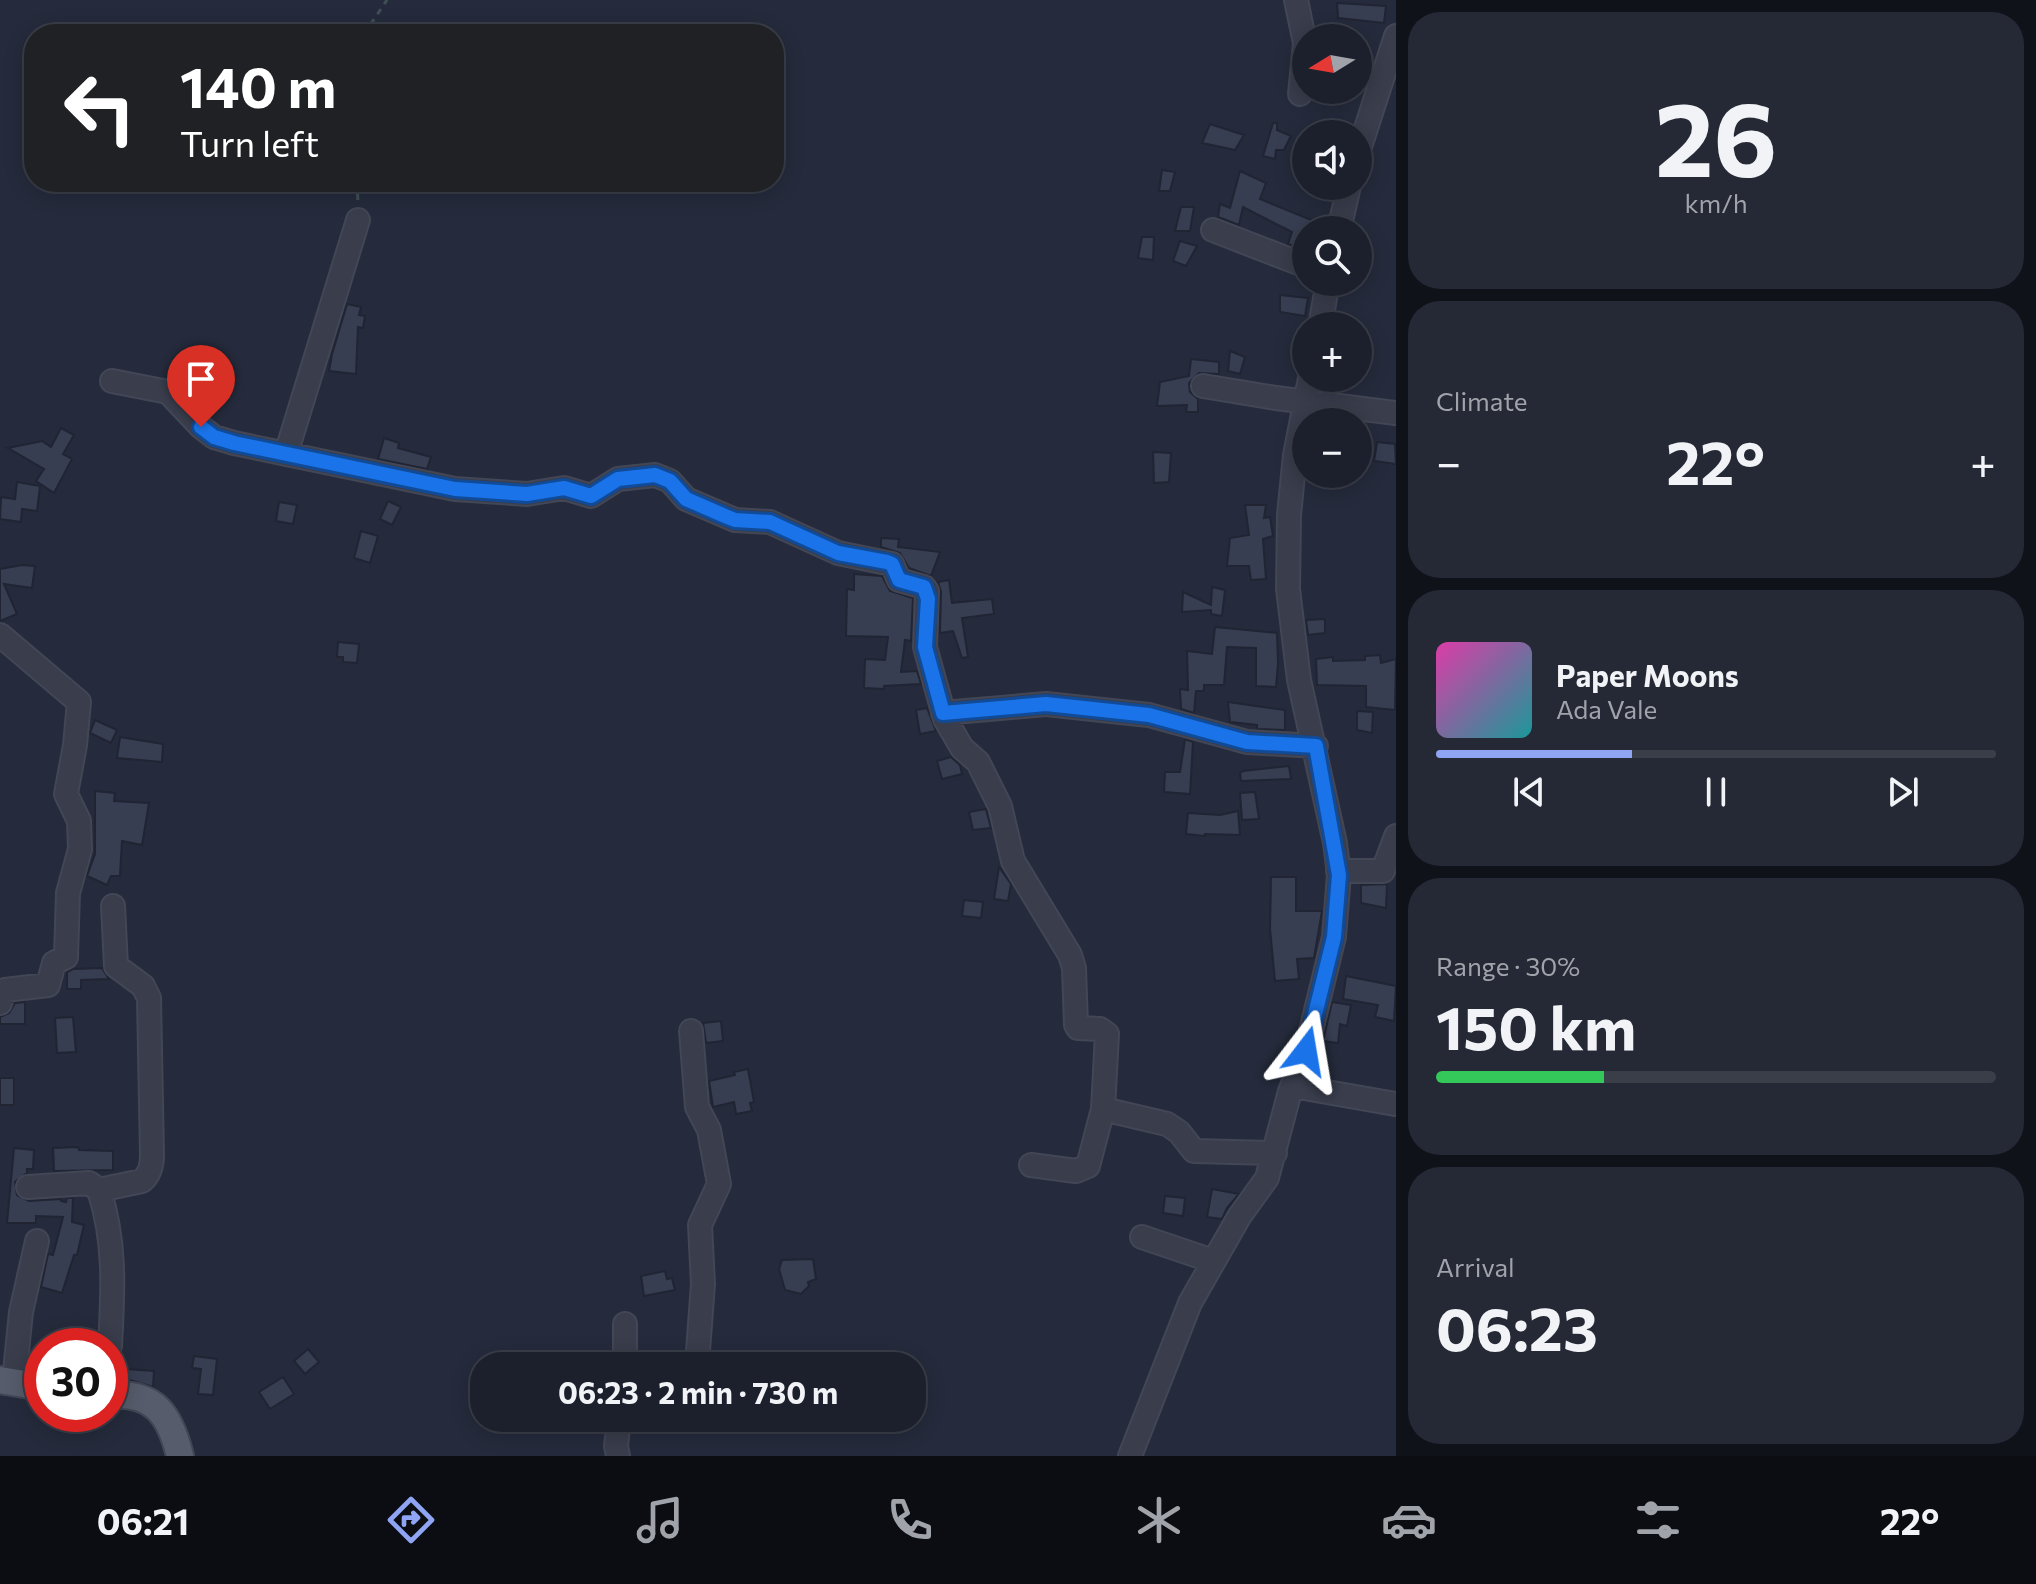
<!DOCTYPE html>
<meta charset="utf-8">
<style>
body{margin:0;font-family:Commissioner,sans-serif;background:#252835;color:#f1f3f6;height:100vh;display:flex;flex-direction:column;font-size:30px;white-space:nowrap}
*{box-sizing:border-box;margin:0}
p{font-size:26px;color:#a0a3aa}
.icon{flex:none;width:44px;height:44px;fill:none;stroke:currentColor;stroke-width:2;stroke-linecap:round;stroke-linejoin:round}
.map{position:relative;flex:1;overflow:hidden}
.drawer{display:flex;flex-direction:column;gap:12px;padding:12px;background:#0f1219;width:640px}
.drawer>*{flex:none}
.hud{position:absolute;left:24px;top:24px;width:760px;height:168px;border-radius:32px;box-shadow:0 4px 20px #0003,0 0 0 2px #3a3e49;background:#202124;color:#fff;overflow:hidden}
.needle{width:52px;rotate:259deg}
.tools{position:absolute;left:1292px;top:24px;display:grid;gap:16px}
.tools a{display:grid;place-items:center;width:80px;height:80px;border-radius:50%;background:#1c202d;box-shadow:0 4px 20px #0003,0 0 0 2px #3a3e49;font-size:40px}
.speed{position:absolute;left:24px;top:1328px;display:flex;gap:16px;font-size:40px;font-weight:700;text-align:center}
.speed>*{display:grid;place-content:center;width:104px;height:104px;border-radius:50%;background:#1c202d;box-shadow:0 4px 20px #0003,0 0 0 2px #3a3e49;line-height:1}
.speed .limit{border:12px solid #d22;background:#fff;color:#111}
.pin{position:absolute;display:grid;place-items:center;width:68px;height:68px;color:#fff;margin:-82px -34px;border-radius:50% 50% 50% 0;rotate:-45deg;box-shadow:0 0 8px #0007}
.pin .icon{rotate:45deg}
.me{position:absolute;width:88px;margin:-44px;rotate:14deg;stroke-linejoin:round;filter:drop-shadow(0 0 6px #0008)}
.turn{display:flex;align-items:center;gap:28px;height:168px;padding:0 24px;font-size:36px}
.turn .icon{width:104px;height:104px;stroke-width:2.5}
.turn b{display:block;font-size:56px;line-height:68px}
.big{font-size:60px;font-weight:700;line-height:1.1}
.drawer .card{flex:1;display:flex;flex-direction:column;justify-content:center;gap:12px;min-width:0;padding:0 28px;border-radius:32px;background:#252835}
.drawer .dial{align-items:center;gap:0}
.dial b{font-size:104px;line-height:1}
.song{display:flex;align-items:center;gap:24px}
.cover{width:96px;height:96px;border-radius:12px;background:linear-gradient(135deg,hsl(320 70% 55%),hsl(180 70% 35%))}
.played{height:8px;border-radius:4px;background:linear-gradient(90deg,#8fa4f2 35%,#3a3e49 35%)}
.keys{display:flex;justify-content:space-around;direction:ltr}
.heat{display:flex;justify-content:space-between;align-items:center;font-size:44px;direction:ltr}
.charge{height:12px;border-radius:6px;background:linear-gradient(90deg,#34c759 30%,#3a3e49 0)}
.trip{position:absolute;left:470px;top:1352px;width:456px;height:80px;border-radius:32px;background:#1c202d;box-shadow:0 4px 20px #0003,0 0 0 2px #3a3e49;font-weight:700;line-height:80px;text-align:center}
.tab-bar{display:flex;height:128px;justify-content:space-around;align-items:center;background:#0b0d12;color:#a0a3aa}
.tab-bar .icon{width:56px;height:56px}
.tab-bar .active{color:#8fa4f2}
.tab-bar b{font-size:36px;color:#f1f3f6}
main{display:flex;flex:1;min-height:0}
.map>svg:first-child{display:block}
.building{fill:#373e52;stroke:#202433;stroke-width:2}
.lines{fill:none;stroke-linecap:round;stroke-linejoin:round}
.minor-casing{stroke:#424655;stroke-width:26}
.major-casing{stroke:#424655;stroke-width:30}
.path{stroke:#404f55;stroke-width:3;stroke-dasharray:6 6;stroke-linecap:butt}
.minor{stroke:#393d4c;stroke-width:22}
.major{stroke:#575c6c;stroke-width:26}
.route-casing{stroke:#114b97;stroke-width:20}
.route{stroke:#1a73e8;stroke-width:14}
</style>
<main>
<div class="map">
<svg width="1396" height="1456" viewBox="0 0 1396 1456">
<rect width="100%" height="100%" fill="#252b3c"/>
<path class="building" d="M1337,3L1386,6L1384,23L1338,18Z
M1273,123H1277V130L1291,136L1284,150H1276L1275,159L1263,156Z
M1210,124L1244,135L1235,150L1202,143Z
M1162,170L1175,172L1170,191H1159Z
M1240,171L1266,183L1260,199L1326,226L1325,230H1306V251L1288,244L1292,232L1243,207L1239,225L1218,217L1220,204L1230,208Z
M1181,207H1194L1190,231H1175Z
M1142,237H1154L1153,260L1138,258Z
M1180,241L1197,246L1186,266L1173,261Z
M1280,295L1308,298L1305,316L1280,312Z
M347,304L361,307L359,315L365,316L363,328L358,327L356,374L329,371L332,354Z
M1230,351L1245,357L1240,374L1228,371Z
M1191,359L1219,362V374L1199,373L1189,383L1190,392L1198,399V412H1186L1187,405L1157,406L1160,382L1189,376Z
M61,428L74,435L63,454L72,459L54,493L36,481L44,469L8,448L42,441L51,447Z
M384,438L399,443L398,448L431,457L427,469L378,459Z
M1377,442L1395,444L1396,464L1374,461Z
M1153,452L1171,453L1169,482L1154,483Z
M17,482L40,486L37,511L22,509L21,522L0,519L1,497L15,499Z
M388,501L401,507L392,525L380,519Z
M279,502L297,505L293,524L276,521Z
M1245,505H1266L1264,518L1270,517L1273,536L1263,539L1266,579L1251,580L1249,566H1227L1230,538L1249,535Z
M361,531L378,536L370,563L354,558Z
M881,538L899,539L898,547L940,552L931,576L909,568L900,553L881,547Z
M22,565L35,566L32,588L4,584L17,614L0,621V569Z
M854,574L882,576L890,591L913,598L911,641L905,640L901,672L917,671L921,684L884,686V689L864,688L865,659L885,660L888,637L846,636L847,589L854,590Z
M949,580L952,603L992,599L994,614L962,618L968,657L962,658L953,631L940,633L941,592L938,582Z
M1212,587L1225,590L1222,616L1211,614V610L1182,612L1183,592L1211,605Z
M1325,619V633L1308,635L1306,620Z
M1215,627L1277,633L1278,663L1276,687L1256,686V648L1227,647L1224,685H1204V691H1196L1194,713L1181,709L1180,689L1188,690L1187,651L1212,654Z
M338,642L359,644L357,663L343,662V657H337Z
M1380,655L1381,663L1396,659L1395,710L1366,707V686L1317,685L1316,659L1333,657V661L1365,660V656Z
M1228,702L1285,710V730L1257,729V725L1230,722Z
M927,708L936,731L920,734L916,710Z
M1357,711L1373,712L1372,733L1357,730Z
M95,720L117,730L111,743L90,733Z
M120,737L163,744L162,762L117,758Z
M1185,739L1193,742L1190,794L1164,792L1165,772H1180Z
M951,757L960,765L962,774L942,779L937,761Z
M1289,766L1291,779L1241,781L1240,773L1243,771Z
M95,791L115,793L114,801L149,803L142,845L122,841L120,876H111L107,885L87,876L95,854Z
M1255,792L1259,819L1242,820L1240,793Z
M986,809L991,828L973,830L969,812Z
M1238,811L1240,835L1205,834V836L1186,834L1188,813L1220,815Z
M999,867L1011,884L1008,901L994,899Z
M1271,877H1296V911H1322L1314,958L1297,959L1299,979L1275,981L1270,929Z
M1387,884L1386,908L1361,903V885Z
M964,900L983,902L981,918L962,916Z
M102,968L109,979L81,980V989H67V972L73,969Z
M1346,976L1396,986L1394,1021L1375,1017L1378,1005L1343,999Z
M25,1002V1024H0V1017L9,1013L15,1003Z
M1332,1002L1351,1005L1347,1026L1340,1024L1338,1043L1323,1041Z
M73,1017L76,1052L57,1053L55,1018Z
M721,1021L723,1041L706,1043L703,1023Z
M748,1069L754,1102L750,1103L752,1111L736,1114L734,1102L713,1107L709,1081L735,1075L734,1072Z
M0,1078H14V1105H0Z
M78,1147L79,1150L113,1151V1170L54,1171L53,1148Z
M14,1148L34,1150L33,1169H27V1173L15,1182L17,1195L29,1201L61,1199V1201L66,1202L67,1198H73L72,1222L84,1225L77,1255H74L62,1293L41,1287L48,1254L53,1255L63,1217L36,1216V1223H7Z
M1212,1189L1239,1194L1227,1208L1222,1219L1207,1217Z
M1165,1196L1185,1198L1183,1216L1163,1213Z
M813,1259L816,1279L808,1282L809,1286L801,1294L785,1290L779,1269L782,1260Z
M665,1271L667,1279L672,1278L675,1290L644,1296L641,1276Z
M308,1349L319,1362L305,1374L294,1361Z
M194,1356L217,1359L213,1395L198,1394L201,1369L192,1368Z
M126,1369L154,1371L153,1387L126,1379Z
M283,1377L294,1394L270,1409L259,1392Z"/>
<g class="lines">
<defs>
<path id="minor" d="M1296,0L1305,43L1300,94
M1358,153L1396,36
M1213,230L1306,266
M1339,230L1349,186
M1320,326L1328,282
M112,381L168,392L201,427L214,437L234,443L455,489L527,494L564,488L591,496L618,479L655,475L670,481L686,499L735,520L770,522L838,553L892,564L899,580L924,587L927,591L925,647L945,719L962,748L978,762L1000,806L1013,861L1070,955L1074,968L1076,1025L1078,1028L1100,1029L1107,1034L1103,1109L1167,1124L1179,1132L1194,1151L1275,1153
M1203,386L1276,398L1396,413
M286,454L358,220
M0,635L79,702L75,745L66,794L79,821L80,849L68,893L66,957L54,963L48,985L5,990L0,1003
M943,713L1046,704L1149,715L1247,742L1316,746
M1338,871H1383L1396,836
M691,1031L697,1107L709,1130L719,1184L700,1225L703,1284L698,1351L700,1366
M1293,1086L1395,1104
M1031,1165L1076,1171L1088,1166L1103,1109
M28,1187L89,1183L99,1190C116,1242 113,1292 110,1346
M99,1190L142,1181C150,1174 152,1166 152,1155L149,998L143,986L116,966L113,906
M1142,1237L1213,1261
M625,1366V1324
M14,1381L21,1312L37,1241
M618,1456L616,1446L619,1418
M1130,1456L1190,1303L1239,1217L1267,1178L1290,1091L1306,1051L1334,937L1339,875L1335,843L1299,680L1288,589L1289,515L1295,455L1310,378"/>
<path id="major" d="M0,1380L42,1387
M110,1395C155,1392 170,1415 180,1456"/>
</defs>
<use href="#minor" class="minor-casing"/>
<use href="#major" class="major-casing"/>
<path class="path" d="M364,34L387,0
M357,182L358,204"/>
<use href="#minor" class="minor"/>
<use href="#major" class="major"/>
</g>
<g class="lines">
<defs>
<path id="route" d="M201,427L214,437L234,443L455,489L527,494L564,488L591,496L618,479L655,475L670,481L686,499L725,516L735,520L770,522L838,553L887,562L892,564L899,580L924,587L928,599L925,647L943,713L1046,704L1149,715L1247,742L1316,746L1339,875L1334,937L1306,1051"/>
</defs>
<use href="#route" class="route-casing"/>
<use href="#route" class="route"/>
</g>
</svg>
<div class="tools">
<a><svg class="needle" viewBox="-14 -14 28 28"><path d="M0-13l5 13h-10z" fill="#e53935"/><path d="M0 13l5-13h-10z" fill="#a0a3aa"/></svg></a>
<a><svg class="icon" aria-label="sound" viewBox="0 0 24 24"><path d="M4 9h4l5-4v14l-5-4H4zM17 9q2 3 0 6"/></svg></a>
<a><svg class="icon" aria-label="search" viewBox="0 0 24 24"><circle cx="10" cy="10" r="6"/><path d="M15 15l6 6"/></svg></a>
<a>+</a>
<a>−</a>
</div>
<div class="speed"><div class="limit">30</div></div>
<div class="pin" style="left:201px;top:427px;background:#d93025"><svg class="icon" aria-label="arrive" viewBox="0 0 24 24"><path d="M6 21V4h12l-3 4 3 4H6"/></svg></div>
<svg class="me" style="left:1306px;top:1051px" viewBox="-20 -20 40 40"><path d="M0-17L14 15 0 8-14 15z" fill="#1a73e8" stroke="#fff" stroke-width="4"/></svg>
<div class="trip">06:23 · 2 min · 730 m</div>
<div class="hud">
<div class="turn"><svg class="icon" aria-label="left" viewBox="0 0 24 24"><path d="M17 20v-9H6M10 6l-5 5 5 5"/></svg><div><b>140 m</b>Turn left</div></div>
</div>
</div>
<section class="drawer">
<div class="card dial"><b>26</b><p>km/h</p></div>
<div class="card"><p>Climate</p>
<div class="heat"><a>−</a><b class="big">22°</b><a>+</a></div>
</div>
<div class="card">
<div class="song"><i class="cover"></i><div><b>Paper Moons</b><p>Ada Vale</p></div></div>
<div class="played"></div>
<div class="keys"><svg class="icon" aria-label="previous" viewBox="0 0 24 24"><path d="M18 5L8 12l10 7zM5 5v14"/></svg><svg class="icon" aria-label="pause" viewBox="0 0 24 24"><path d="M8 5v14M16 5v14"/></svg><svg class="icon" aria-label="next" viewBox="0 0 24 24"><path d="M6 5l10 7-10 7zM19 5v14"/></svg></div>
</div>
<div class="card"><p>Range · 30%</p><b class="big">150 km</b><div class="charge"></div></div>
<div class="card"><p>Arrival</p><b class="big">06:23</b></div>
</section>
</main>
<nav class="tab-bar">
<b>06:21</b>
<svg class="icon active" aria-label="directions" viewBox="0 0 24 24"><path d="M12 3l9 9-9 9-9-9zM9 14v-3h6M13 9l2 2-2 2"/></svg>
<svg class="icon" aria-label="music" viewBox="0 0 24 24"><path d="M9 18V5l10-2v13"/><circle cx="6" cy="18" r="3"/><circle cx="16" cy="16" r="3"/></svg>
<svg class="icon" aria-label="phone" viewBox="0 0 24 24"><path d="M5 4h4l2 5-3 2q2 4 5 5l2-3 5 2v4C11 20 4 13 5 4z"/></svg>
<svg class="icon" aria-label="climate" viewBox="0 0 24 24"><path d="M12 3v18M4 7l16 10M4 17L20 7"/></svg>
<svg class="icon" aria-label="car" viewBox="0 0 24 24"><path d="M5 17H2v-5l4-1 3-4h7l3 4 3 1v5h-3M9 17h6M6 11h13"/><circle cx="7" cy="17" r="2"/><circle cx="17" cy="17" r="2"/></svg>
<svg class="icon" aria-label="filters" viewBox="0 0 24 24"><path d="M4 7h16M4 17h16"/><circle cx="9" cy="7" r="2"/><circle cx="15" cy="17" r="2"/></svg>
<b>22°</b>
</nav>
